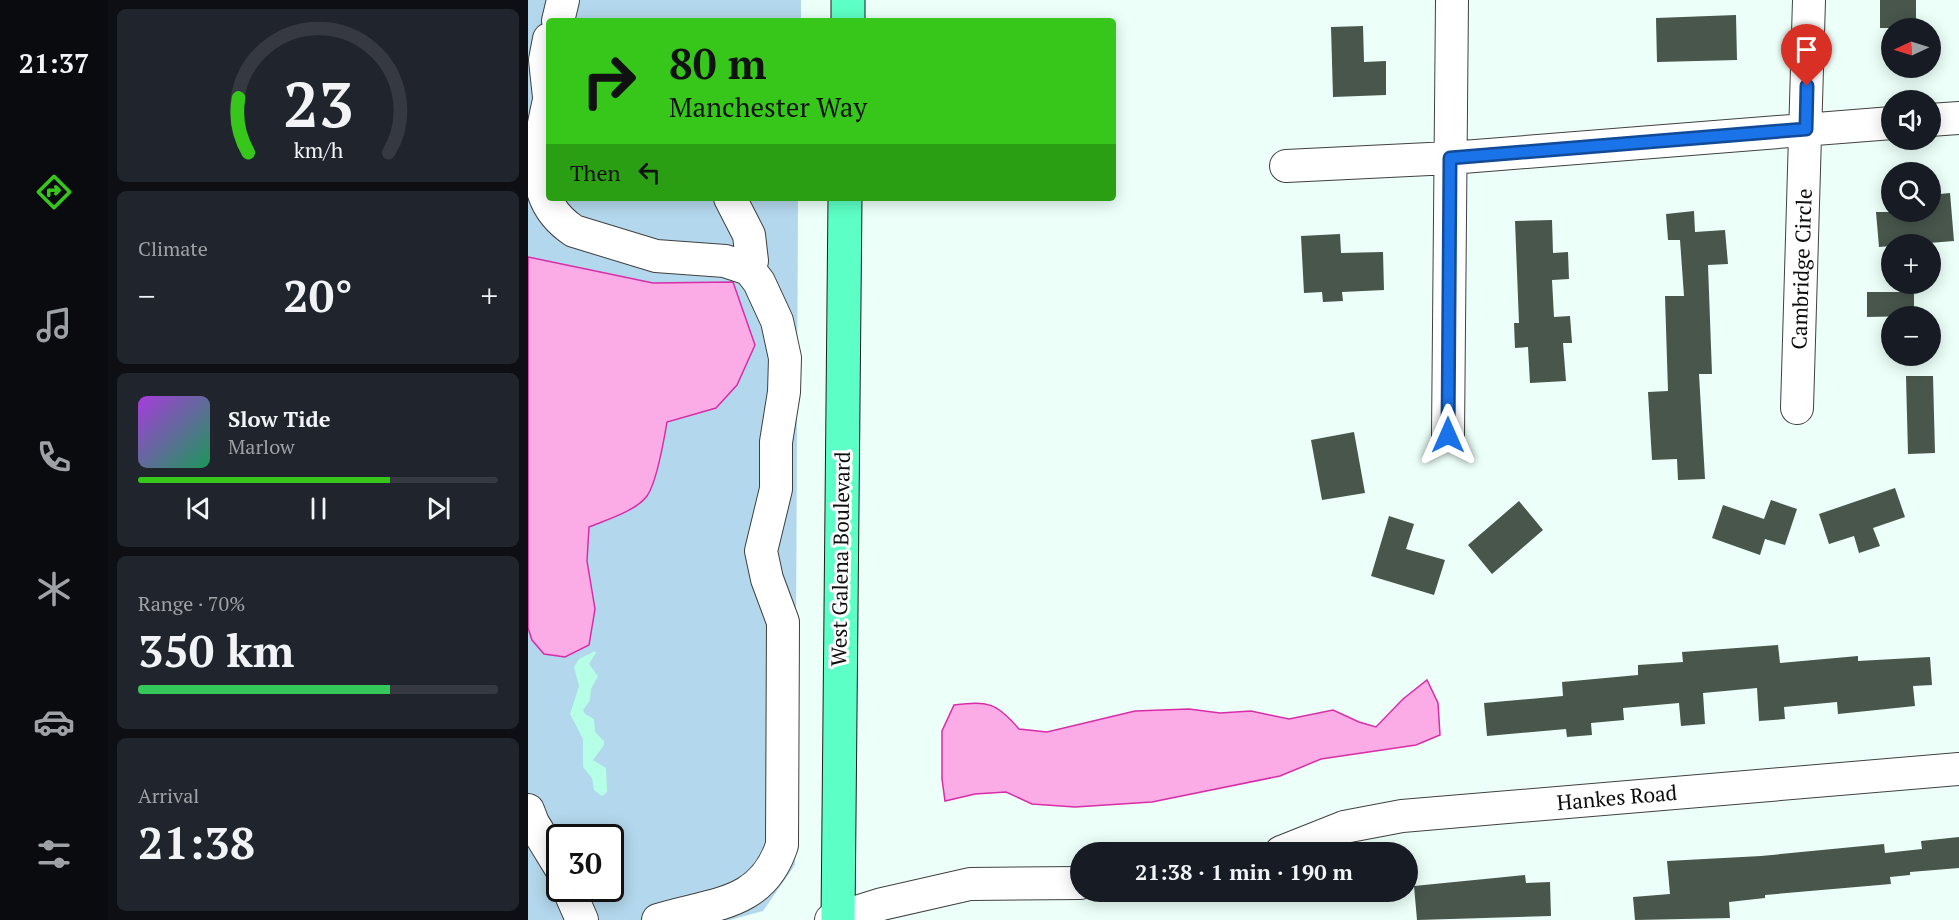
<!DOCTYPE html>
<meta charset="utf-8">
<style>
body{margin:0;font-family:"PT Serif",serif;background:#20242c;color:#f1f3f6;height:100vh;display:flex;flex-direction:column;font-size:22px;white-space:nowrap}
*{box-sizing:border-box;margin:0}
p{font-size:20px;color:#9ea1a6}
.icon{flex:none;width:33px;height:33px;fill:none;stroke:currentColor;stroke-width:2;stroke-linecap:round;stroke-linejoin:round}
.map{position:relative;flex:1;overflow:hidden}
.details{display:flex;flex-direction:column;gap:9px;padding:9px;background:#0d0f14;width:420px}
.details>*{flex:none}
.guide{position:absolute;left:18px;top:18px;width:570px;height:183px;border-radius:6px;box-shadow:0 3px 15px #0003;background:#36c71a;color:#111;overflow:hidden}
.needle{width:39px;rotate:266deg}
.fabs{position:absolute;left:1353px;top:18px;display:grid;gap:12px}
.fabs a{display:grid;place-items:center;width:60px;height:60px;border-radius:50%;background:#171b24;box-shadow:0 3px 15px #0003;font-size:30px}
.speed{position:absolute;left:18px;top:824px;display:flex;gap:12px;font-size:30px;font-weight:700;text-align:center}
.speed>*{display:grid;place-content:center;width:78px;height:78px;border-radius:50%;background:#171b24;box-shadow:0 3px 15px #0003;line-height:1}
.speed .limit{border:3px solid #111;border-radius:9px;background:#fff;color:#111}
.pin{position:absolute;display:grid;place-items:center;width:51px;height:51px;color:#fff;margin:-62px -26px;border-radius:50% 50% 50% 0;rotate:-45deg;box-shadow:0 0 6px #0007}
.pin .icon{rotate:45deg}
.me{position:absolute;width:66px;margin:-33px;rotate:0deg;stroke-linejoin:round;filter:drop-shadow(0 0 4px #0008)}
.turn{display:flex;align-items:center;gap:21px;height:126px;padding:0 24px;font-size:27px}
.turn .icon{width:78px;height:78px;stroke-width:2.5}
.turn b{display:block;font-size:42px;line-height:51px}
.then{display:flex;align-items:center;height:57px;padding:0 24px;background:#0003;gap:12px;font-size:22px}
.big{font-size:45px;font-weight:600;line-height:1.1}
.details .tile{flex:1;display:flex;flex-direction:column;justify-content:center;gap:9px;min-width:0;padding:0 21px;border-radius:9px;background:#20242c}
.details .dial{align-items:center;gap:0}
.dial svg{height:156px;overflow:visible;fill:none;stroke:#363941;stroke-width:7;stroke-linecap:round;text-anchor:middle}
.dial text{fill:#f1f3f6;stroke:none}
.song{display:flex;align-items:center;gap:18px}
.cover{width:72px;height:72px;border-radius:9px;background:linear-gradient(135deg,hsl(280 70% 55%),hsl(150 70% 35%))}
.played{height:6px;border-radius:3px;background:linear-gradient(90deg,#36c71a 70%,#363941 70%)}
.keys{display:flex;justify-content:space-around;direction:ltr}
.heat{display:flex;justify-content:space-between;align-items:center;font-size:33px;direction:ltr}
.charge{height:9px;border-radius:4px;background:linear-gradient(90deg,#34c759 70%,#363941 0)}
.trip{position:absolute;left:542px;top:842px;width:348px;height:60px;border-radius:30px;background:#171b24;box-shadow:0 3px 15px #0003;font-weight:600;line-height:60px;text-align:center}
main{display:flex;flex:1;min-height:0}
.menu{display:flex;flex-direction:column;width:108px;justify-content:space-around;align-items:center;background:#090b0e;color:#9ea1a6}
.menu .icon{width:42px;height:42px}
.menu .active{color:#36c71a}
.menu b{font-size:27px;color:#f1f3f6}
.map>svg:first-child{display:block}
.green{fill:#b3d7ec;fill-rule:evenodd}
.sand{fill:#b4ffe6}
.water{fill:#fbace6;stroke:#d82da7;stroke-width:1.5}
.building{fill:#48564c}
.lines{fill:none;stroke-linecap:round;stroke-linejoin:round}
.minor-casing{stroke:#404040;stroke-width:34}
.major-casing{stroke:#1e1e1e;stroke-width:35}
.minor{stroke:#fff;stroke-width:32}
.major{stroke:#5cffc5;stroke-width:33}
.route-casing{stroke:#114b97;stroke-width:15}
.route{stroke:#1a73e8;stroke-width:10}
.labels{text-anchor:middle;stroke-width:6;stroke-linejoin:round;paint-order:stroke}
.street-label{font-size:21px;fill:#0d0d0d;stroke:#fff}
</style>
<main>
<nav class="menu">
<b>21:37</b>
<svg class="icon active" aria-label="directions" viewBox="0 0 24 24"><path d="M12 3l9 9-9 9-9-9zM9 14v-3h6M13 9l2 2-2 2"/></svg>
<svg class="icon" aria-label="music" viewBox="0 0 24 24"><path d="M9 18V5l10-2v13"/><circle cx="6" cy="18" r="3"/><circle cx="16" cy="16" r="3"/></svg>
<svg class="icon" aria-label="phone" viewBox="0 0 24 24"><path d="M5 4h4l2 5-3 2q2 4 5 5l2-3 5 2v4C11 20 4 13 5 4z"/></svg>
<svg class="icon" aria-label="climate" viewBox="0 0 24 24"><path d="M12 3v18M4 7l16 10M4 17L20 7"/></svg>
<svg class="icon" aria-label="car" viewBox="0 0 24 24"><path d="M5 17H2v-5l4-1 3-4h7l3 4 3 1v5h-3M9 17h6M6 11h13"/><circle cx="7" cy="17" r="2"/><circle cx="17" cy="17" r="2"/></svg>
<svg class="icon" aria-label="filters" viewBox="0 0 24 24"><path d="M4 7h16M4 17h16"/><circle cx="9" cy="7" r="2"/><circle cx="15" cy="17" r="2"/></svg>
</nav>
<section class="details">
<div class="tile dial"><svg viewBox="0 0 100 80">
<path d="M14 69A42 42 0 1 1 86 69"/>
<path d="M14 69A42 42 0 0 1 9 41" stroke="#36c71a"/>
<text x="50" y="56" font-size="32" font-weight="700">23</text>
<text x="50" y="72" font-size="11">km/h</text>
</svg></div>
<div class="tile"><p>Climate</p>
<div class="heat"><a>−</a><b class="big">20°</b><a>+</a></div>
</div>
<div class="tile">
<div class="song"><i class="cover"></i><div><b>Slow Tide</b><p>Marlow</p></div></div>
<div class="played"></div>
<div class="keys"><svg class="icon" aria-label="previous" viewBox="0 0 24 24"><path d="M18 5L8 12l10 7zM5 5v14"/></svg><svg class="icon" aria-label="pause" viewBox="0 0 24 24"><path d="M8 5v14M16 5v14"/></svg><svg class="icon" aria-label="next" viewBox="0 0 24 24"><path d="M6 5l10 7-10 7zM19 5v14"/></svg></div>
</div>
<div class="tile"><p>Range · 70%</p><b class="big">350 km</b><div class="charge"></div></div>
<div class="tile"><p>Arrival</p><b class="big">21:38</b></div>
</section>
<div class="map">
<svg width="1431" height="920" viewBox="0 0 1431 920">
<rect width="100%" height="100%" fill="#ecfff9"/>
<path class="green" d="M0,0H273V21H21V198H270L267,865L235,911L202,920H0ZM32,837H82V888H32Z"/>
<path class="sand" d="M67,651L68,653L61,664L70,676L63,689L62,700L55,710L57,714L66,719L67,732L76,741V745L65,760L78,768L79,792L74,796L66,790L64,778L55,767V739L42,714L51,686L46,667L51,659Z"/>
<path class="water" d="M0,257L125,283L205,282L227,345L209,385L188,408L139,422C136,440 129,482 119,496C108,511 78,520 61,527L59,561L67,609L61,645L37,657L16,654L4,640L0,628Z
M899,680L910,703L912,735L888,745L793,759L752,776L624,802L547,807L504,804L478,792L447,794L417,801L414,779V731L426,705C460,701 468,702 491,729L519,732L607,711L661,709L692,713L723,711L761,719L805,710L831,722L848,727L875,699Z"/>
<path class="building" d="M1352,0H1388V28H1352Z
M1208,15L1209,60L1129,62L1128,18Z
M835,26L836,62L858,61V95L805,97L803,27Z
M1422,193L1426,241L1351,247L1348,212H1402V195Z
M1166,211L1167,232L1197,230L1200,264L1180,265L1184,374H1171L1177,479L1150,480L1149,459L1124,460L1120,392L1140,391L1137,296H1156L1152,240H1140L1138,214Z
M1024,220L1025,253L1040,252L1041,279L1024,280L1026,317L1042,316L1044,343H1035L1038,381L1002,383L1000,347L987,348L986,323H991L987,221Z
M812,234L813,253L855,252L856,290L814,292L815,301L795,302L794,292L776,293L773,236Z
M1339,292H1386V316L1339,317Z
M1378,376H1405L1407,453L1380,454Z
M826,432L837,493L794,500L783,440Z
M1367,488L1377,517L1345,528L1352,546L1331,553L1326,536L1301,544L1291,514Z
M1243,500L1269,509L1257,545L1237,539L1232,555L1184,538L1195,505L1236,519Z
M991,501L1015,530L964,574L940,545Z
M861,516L886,524L878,549L917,560L906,595L843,576Z
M1250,645L1252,663L1330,656V661L1402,657L1404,685L1385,686L1387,706L1310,714L1309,702L1256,707L1257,719L1231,721L1229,688L1175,693L1177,724L1153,726L1151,703L1095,708L1096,720L1063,723L1064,735L1039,737L1038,729L959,736L956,703L1035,696L1034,682L1110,675V665L1155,662L1154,652Z
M1431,837V868L1382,872V875L1362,877L1363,884L1237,895V898L1201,902L1202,918L1107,920L1105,897L1142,894L1139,861L1233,856L1356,844L1357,853L1394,849L1393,841Z
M997,875L998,883L1022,882L1023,916L889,920L886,886Z"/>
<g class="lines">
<defs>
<path id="minor" d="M30,21L35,0
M21,39L17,60L21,97
M21,100C9,153 0,201 46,231L128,256L197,261L221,269L224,261L221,235L202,198
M1402,120L1431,118
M758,166L922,158L1364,123
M1269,408L1281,0
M920,435L924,0
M0,810L5,823L32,867
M753,852L816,827L874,816L1431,769
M40,888L54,920
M130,920C183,903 234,907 254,845L255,622L239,579L233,551L248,489V442L256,392L257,358L249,321L231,282L221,269
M303,920L354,904L442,884L552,883"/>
<path id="major" d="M320,21V0
M310,920L317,198"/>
</defs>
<use href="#minor" class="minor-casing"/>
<use href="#major" class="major-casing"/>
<use href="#minor" class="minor"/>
<use href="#major" class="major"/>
</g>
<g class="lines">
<defs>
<path id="route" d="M920,435L922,158L1278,129L1279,86"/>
</defs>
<use href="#route" class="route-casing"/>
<use href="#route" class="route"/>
</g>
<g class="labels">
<g class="street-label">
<text transform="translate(1274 269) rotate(-88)" y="7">Cambridge Circle</text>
<text transform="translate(313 559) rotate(-89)" y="7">West Galena Boulevard</text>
<text transform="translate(1089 798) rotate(-5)" y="7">Hankes Road</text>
</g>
</g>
</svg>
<div class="fabs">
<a><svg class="needle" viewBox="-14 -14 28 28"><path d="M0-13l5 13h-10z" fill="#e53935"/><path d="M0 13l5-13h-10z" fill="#9ea1a6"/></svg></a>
<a><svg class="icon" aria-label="sound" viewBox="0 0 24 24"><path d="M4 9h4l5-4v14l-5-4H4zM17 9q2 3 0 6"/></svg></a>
<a><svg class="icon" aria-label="search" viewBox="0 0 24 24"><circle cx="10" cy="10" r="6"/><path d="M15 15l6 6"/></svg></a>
<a>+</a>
<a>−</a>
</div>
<div class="speed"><div class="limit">30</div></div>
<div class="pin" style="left:1279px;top:86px;background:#d93025"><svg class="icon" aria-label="arrive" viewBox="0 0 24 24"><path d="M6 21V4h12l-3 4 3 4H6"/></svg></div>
<svg class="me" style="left:920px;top:435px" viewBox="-20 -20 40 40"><path d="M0-17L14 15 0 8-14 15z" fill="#1a73e8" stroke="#fff" stroke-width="4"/></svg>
<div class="trip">21:38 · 1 min · 190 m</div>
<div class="guide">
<div class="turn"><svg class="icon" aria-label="right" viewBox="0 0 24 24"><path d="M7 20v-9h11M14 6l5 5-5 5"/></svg><div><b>80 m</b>Manchester Way</div></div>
<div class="then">Then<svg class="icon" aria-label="left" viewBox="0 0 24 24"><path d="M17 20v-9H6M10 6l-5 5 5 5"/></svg></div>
</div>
</div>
</main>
